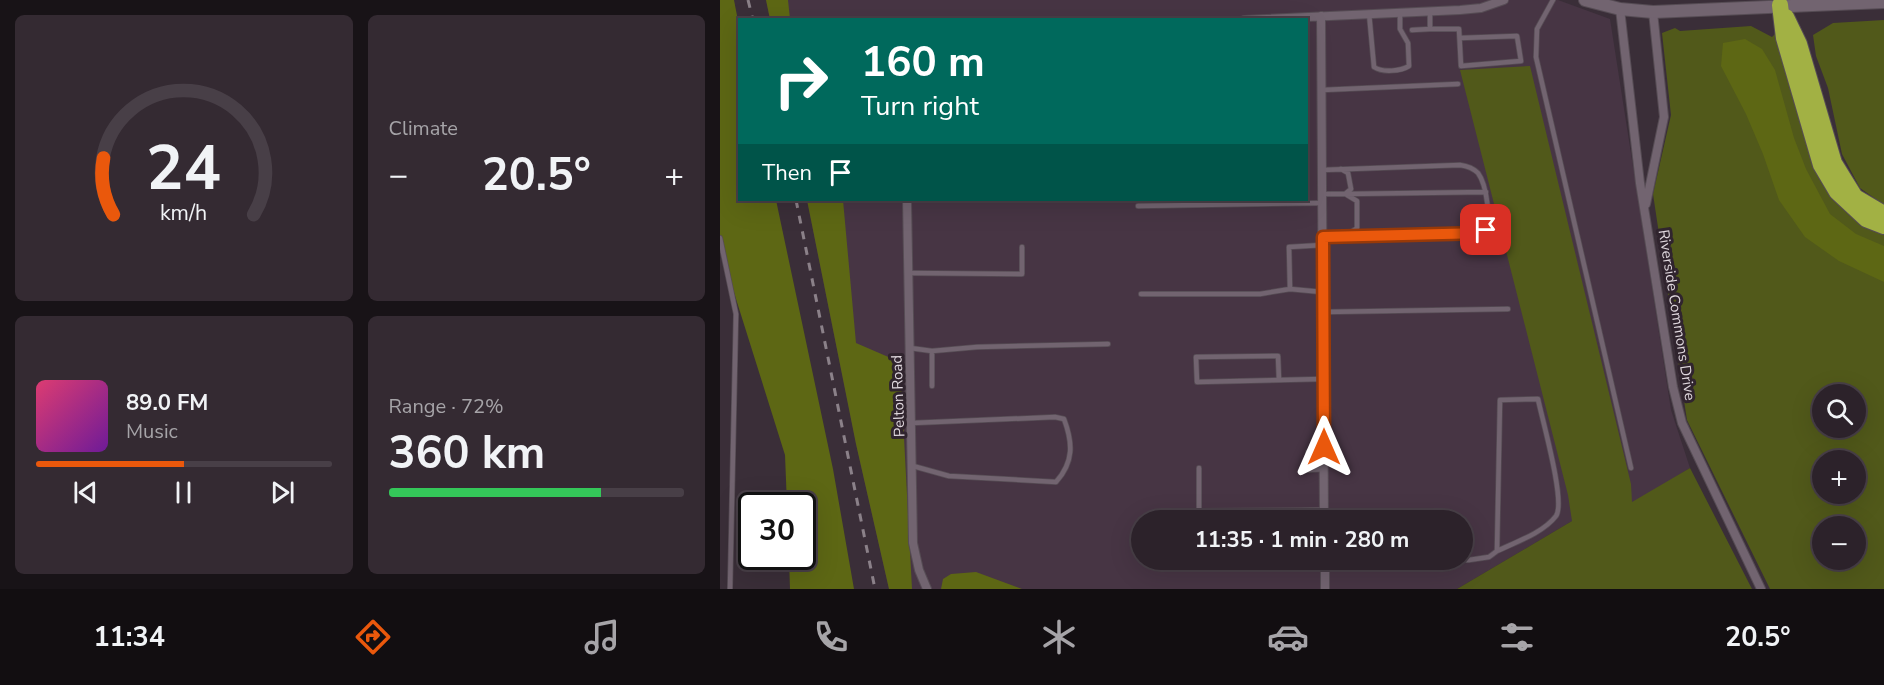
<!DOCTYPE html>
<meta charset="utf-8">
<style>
body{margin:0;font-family:"Nunito Sans",sans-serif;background:#342a32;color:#f1f3f6;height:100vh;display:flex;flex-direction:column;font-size:22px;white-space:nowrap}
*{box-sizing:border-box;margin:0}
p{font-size:20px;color:#a6a4a8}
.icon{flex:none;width:33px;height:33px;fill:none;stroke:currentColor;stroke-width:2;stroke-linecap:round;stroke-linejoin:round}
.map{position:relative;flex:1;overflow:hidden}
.details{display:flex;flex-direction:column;gap:15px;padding:15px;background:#181317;width:720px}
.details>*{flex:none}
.hud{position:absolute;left:18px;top:18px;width:570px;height:183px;border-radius:0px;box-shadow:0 6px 24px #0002,0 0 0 2px #483f47;background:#00695c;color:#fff;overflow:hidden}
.fabs{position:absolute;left:1092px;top:384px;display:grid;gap:12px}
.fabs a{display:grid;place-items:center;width:54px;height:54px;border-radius:50%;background:#2c222a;box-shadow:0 6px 24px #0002,0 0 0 2px #483f47;font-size:30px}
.speed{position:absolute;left:18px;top:492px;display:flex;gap:12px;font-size:30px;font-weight:700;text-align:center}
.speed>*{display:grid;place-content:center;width:78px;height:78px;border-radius:50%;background:#2c222a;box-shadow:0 6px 24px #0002,0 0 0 2px #483f47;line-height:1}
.speed .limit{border:3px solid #111;border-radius:9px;background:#fff;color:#111}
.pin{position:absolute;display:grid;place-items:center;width:51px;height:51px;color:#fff;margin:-26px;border-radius:12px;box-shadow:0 3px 9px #0006}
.me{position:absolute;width:66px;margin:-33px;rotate:0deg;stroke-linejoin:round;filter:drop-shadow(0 0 4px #0008)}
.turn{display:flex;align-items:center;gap:21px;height:126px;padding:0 24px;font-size:27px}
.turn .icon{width:78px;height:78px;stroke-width:2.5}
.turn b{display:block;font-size:42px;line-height:51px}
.then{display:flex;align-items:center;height:57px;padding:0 24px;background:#0003;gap:12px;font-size:22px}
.big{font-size:45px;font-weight:700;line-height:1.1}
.details .card{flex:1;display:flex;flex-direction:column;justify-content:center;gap:9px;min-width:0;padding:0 21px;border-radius:9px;background:#342a32}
.details .dial{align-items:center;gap:0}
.dial svg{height:156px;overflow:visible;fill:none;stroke:#483f47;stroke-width:7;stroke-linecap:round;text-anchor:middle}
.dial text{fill:#f1f3f6;stroke:none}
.song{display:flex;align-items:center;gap:18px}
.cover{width:72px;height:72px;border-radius:9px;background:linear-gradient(135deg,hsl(340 70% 55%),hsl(280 70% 35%))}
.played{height:6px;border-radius:3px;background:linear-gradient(90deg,#ea580c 50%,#483f47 50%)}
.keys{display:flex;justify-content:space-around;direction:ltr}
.heat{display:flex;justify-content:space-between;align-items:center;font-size:33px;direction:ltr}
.charge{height:9px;border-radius:4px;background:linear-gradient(90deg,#34c759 72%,#483f47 0)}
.details .tiles{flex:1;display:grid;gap:15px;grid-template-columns:repeat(2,1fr)}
.trip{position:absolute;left:411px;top:510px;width:342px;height:60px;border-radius:30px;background:#2c222a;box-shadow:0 6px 24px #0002,0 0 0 2px #483f47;font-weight:700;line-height:60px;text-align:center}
.tab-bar{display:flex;height:96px;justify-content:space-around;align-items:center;background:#120e11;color:#a6a4a8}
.tab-bar .icon{width:42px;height:42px}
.tab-bar .active{color:#ea580c}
.tab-bar b{font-size:27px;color:#f1f3f6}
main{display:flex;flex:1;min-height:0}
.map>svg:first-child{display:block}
.built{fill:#473544;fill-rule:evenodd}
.green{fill:#51591a;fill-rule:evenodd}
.forest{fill:#5d6714}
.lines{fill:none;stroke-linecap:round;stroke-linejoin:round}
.lane-casing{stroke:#564c54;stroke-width:6}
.street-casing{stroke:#564c54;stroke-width:10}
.secondary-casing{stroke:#564c54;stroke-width:14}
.highway-casing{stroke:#564c54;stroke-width:18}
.lane{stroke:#726470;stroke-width:4.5}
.street{stroke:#726470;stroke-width:8}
.secondary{stroke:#726470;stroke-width:12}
.highway{stroke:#a2b144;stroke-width:16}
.rail{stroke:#8b8189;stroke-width:3;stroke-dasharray:8 8;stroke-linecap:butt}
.route-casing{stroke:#983908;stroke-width:15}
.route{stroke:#ea580c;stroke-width:10}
.labels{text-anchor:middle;stroke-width:6;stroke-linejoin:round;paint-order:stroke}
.street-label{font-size:15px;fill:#dfd7dd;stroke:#30242e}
</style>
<main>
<section class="details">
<div class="tiles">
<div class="card dial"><svg viewBox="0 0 100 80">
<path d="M14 69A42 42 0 1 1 86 69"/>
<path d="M14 69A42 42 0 0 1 9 40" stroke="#ea580c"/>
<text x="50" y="56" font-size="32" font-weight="700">24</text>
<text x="50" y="72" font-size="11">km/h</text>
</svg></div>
<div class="card"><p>Climate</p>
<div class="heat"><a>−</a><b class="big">20.5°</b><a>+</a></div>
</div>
<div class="card">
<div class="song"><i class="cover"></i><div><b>89.0 FM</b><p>Music</p></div></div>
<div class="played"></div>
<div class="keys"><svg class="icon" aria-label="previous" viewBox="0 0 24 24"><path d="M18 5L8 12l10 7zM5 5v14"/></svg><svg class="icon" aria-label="pause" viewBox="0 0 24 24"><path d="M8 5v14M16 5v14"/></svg><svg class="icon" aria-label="next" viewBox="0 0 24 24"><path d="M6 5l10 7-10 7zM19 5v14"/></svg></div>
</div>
<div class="card"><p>Range · 72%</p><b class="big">360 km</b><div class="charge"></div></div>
</div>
</section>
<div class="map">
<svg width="1164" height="589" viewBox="0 0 1164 589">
<rect width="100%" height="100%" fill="#3a2e38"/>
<path class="built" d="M46,0H838L890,19L951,410L970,468L915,502L852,521L737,589H169L136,444L87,200H586V20H50ZM422,520H742V560H422Z"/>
<path class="green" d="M1164,20V205L1140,188L1122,154L1108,88L1096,56L1093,35L1113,23Z
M1031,26L1052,37L1055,34L1069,75L1164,231V589H1050L967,420L933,194L951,115L942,33L955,28L960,31ZM1102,394H1136V428H1102ZM1102,460H1136V494H1102ZM1102,526H1136V560H1102Z
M810,66L911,484L912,502L970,468L1032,589H737L852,521L848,495L740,70Z"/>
<path class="forest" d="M0,0H14L19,26L20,200H56L113,469L134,589H70L69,557L82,556V506L67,505L65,455L0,248Z
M46,0H68L70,19H50Z
M1025,39L1042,49L1055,70L1074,138L1086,169L1110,214L1136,234L1164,246V282L1119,261L1085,237L1059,200L1043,154L1026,114L1001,66L1003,43Z
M87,200H123L136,343L180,362L192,589H169L136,444Z
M256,572L302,589H221L223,579L231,574Z"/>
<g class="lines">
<defs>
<path id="lane" d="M833,0L817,29L816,57L911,468
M710,11V29H739L741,66L801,61L797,36L740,38
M649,13L654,67C663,73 681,71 689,66L688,43L680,29V12
M692,30L710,29
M602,90L738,84
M602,170L740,165C747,166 753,168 758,173C766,184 773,222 763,233L603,237
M602,194H625L631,189L628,173L621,169
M625,194L766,192
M418,206L602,203
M626,236L637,228V201L627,195
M0,238L16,314L10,589
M188,273L302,274V247
M602,292L570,289L569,247L603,245
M421,294H540L570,289
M603,312L788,309
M190,348L212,351V386
M212,351L257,347L388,344
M559,380L558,356L476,357L477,382L602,379
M192,423L335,417L344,419C353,443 354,462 336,482L229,476L193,466
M588,452L589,470L604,469
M479,468V511L604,510
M605,560H749L769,557L777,551L780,400L818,399C822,419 846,502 836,516C823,533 796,542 777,551"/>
<path id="street" d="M900,9L920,183L953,387L962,423L1041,589
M601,16L604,520
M524,20L740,10L761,8L784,0
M187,200L193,543L199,570L207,589
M926,204L944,117L933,12
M605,560V589"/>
<path id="secondary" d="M865,0L900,9L933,12L1164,2"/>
<path id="highway" d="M1060,5L1064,38L1101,165L1117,192L1146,219L1164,226
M1066,17L1079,44L1114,163L1135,197L1164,214"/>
</defs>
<use href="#lane" class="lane-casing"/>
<use href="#street" class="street-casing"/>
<use href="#secondary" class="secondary-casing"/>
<use href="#highway" class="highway-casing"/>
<use href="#lane" class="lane"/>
<use href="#street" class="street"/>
<use href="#secondary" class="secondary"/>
<use href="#highway" class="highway"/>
<path class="rail" d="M28,0L33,20
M76,200L155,589"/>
</g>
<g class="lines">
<defs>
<path id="route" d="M604,447L603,237L763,233L766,230"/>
</defs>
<use href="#route" class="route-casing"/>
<use href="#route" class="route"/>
</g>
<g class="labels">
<g class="street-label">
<text transform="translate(957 315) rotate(81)" y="5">Riverside Commons Drive</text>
<text transform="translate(178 396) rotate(-92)" y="5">Pelton Road</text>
</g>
</g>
</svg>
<div class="fabs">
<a><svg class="icon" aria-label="search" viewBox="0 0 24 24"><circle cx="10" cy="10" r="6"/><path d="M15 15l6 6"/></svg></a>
<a>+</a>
<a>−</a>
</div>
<div class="speed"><div class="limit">30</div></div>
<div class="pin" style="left:766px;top:230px;background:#d93025"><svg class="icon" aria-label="arrive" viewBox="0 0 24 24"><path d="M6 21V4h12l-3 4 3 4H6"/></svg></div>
<svg class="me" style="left:604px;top:447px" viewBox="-20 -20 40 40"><path d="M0-17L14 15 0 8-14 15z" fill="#ea580c" stroke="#fff" stroke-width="4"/></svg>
<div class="trip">11:35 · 1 min · 280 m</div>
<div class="hud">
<div class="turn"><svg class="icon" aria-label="right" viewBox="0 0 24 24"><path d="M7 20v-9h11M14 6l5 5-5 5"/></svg><div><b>160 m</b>Turn right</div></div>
<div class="then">Then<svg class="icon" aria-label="arrive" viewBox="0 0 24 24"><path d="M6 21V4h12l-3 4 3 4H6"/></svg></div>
</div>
</div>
</main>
<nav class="tab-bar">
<b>11:34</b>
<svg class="icon active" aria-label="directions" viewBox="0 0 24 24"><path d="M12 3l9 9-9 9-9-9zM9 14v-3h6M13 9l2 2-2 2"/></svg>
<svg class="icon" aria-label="music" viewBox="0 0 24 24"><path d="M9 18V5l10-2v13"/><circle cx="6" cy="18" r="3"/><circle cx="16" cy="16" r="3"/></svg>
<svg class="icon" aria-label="phone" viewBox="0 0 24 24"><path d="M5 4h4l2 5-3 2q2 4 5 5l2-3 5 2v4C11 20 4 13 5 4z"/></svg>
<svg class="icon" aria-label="climate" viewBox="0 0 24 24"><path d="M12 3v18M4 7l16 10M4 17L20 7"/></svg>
<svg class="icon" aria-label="car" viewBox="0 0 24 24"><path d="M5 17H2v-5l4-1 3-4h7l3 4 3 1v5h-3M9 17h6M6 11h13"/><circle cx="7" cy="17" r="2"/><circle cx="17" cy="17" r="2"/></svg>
<svg class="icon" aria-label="filters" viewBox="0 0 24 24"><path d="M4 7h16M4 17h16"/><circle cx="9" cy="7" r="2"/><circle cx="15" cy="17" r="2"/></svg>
<b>20.5°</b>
</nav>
